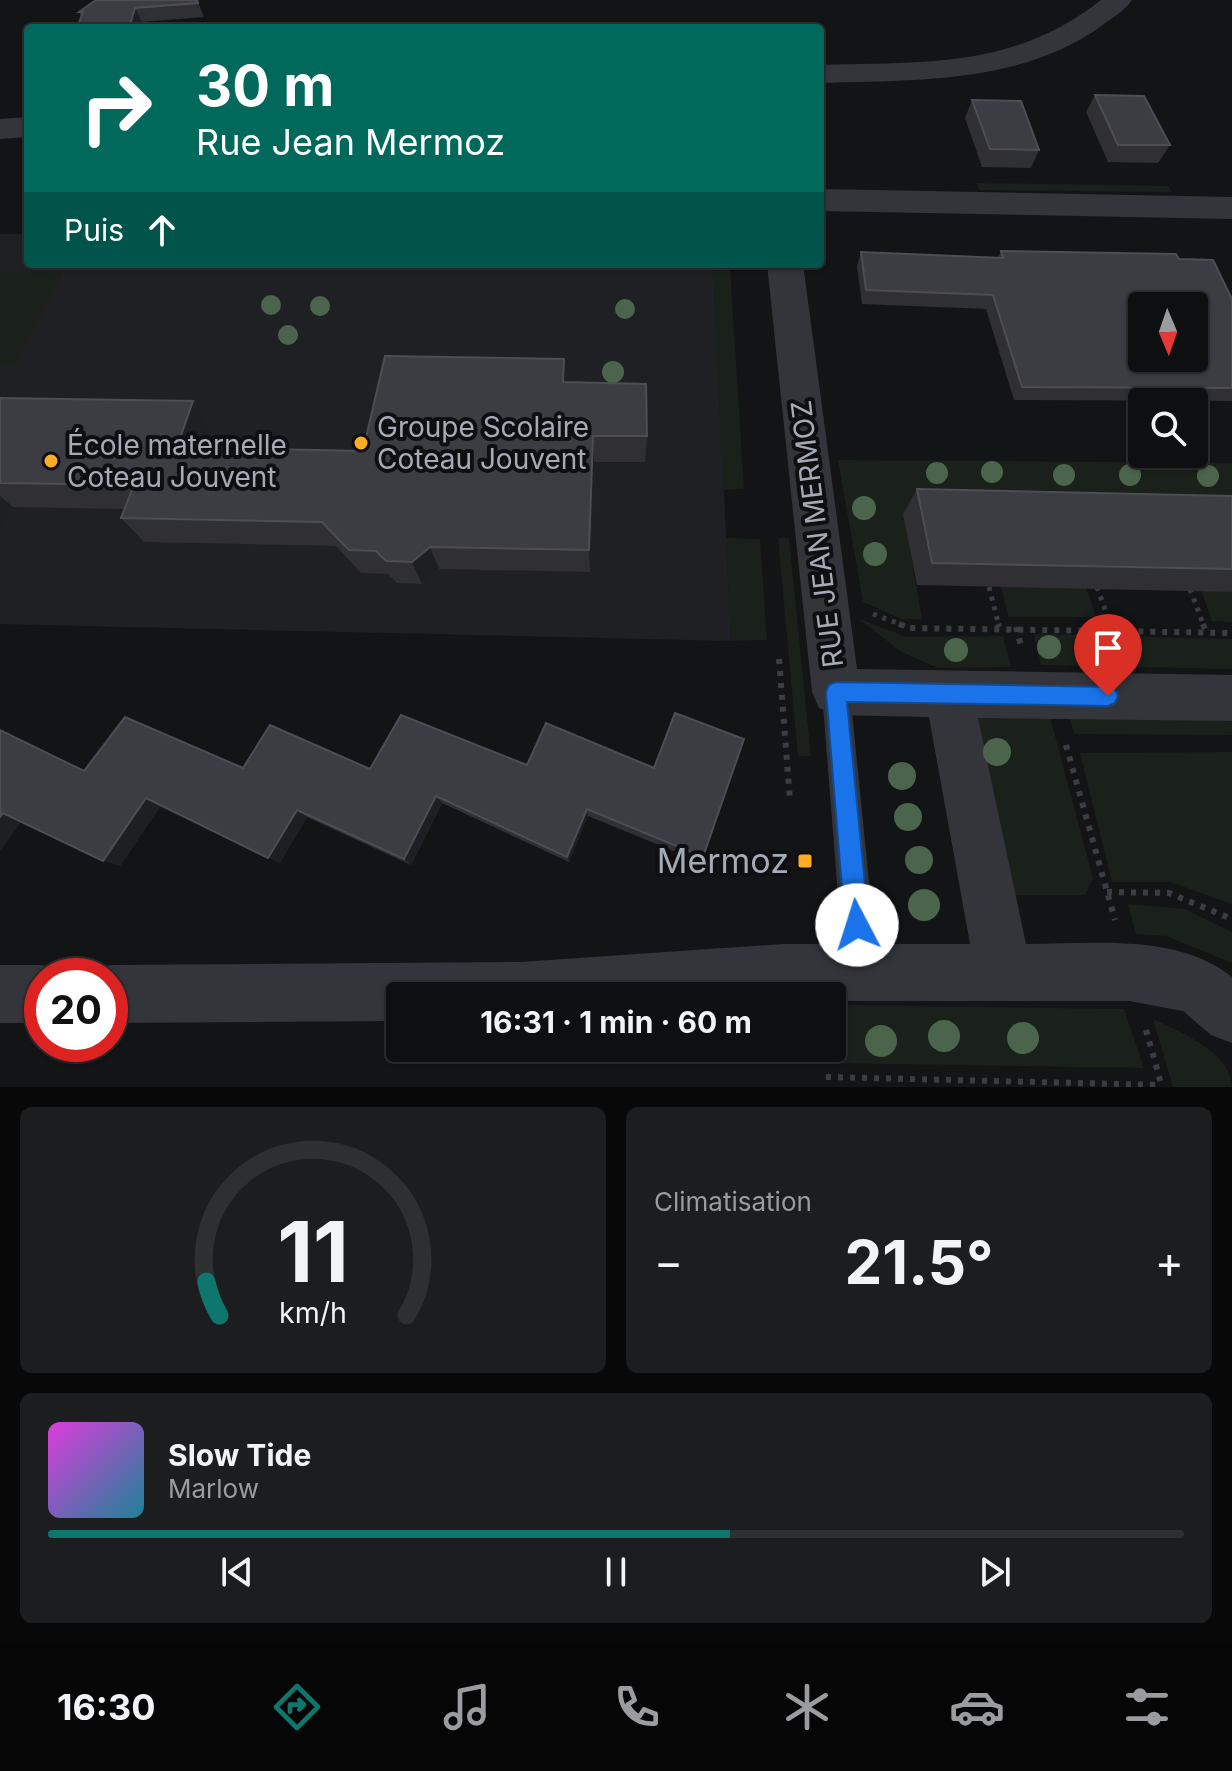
<!DOCTYPE html>
<html lang="fr">
<meta charset="utf-8">
<style>
body{margin:0;font-family:Inter,sans-serif;background:#1c1d1e;color:#f1f3f6;height:100vh;display:flex;flex-direction:column;font-size:30px;white-space:nowrap}
*{box-sizing:border-box;margin:0}
p{font-size:26px;color:#9b9c9f}
.icon{flex:none;width:44px;height:44px;fill:none;stroke:currentColor;stroke-width:2;stroke-linecap:round;stroke-linejoin:round}
.map{position:relative;height:1087px;overflow:hidden}
.panel{display:flex;flex-direction:column;gap:20px;padding:20px;background:#080809;flex:1}
.panel>*{flex:none}
.hud{position:absolute;left:24px;top:24px;width:800px;height:244px;border-radius:8px;box-shadow:0 2px 6px #0004,0 0 0 2px #2e2f30;background:#00695c;color:#fff;overflow:hidden}
.needle{width:52px;rotate:178deg}
.buttons{position:absolute;left:1128px;top:292px;display:grid;gap:16px}
.buttons a{display:grid;place-items:center;width:80px;height:80px;border-radius:8px;background:#0e0f10;box-shadow:0 2px 6px #0004,0 0 0 2px #2e2f30;font-size:40px}
.speed{position:absolute;left:24px;top:958px;display:flex;gap:16px;font-size:40px;font-weight:700;text-align:center}
.speed>*{display:grid;place-content:center;width:104px;height:104px;border-radius:50%;background:#0e0f10;box-shadow:0 2px 6px #0004,0 0 0 2px #2e2f30;line-height:1}
.speed .limit{border:12px solid #d22;background:#fff;color:#111}
.pin{position:absolute;display:grid;place-items:center;width:68px;height:68px;color:#fff;margin:-82px -34px;border-radius:50% 50% 50% 0;rotate:-45deg;box-shadow:0 0 8px #0007}
.pin .icon{rotate:45deg}
.me{position:absolute;width:88px;margin:-44px;rotate:355deg;stroke-linejoin:round;filter:drop-shadow(0 0 6px #0008)}
.turn{display:flex;align-items:center;gap:28px;height:168px;padding:0 40px;font-size:36px}
.turn .icon{width:104px;height:104px;stroke-width:2.5}
.turn b{display:block;font-size:56px;line-height:68px}
.then{display:flex;align-items:center;height:76px;padding:0 40px;background:#0003;gap:16px;font-size:30px}
.big{font-size:60px;font-weight:700;line-height:1.1}
.panel .card{flex:1;display:flex;flex-direction:column;justify-content:center;gap:12px;min-width:0;padding:0 28px;border-radius:12px;background:#1c1d1e}
.panel .dial{align-items:center;gap:0}
.dial svg{height:208px;overflow:visible;fill:none;stroke:#2e2f30;stroke-width:7;stroke-linecap:round;text-anchor:middle}
.dial text{fill:#f1f3f6;stroke:none}
.song{display:flex;align-items:center;gap:24px}
.cover{width:96px;height:96px;border-radius:12px;background:linear-gradient(135deg,hsl(300 70% 55%),hsl(190 70% 35%))}
.played{height:8px;border-radius:4px;background:linear-gradient(90deg,#0f766e 60%,#2e2f30 60%)}
.keys{display:flex;justify-content:space-around;direction:ltr}
.heat{display:flex;justify-content:space-between;align-items:center;font-size:44px;direction:ltr}
.panel .tiles{flex:1;display:grid;gap:20px;grid-template-columns:1fr 1fr}
.card:last-child{grid-column:span 2}
.trip{position:absolute;left:386px;top:982px;width:460px;height:80px;border-radius:8px;background:#0e0f10;box-shadow:0 2px 6px #0004,0 0 0 2px #2e2f30;font-weight:700;line-height:80px;text-align:center}
.menu{display:flex;height:128px;justify-content:space-around;align-items:center;background:#060606;color:#9b9c9f}
.menu .icon{width:56px;height:56px}
.menu .current{color:#0f766e}
.menu b{font-size:36px;color:#f1f3f6}
.map>svg:first-child{display:block}
.built{fill:#1f2023}
.green{fill:#19211a}
.lines{fill:none;stroke-linecap:round;stroke-linejoin:round}
.path-far1{stroke:#3a3d42;stroke-width:5;stroke-dasharray:4 6;stroke-linecap:butt}
.path{stroke:#3a3d42;stroke-width:6;stroke-dasharray:5 7;stroke-linecap:butt}
.lane{fill:#34353b;fill-rule:evenodd}
.street{fill:#34353b;fill-rule:evenodd}
.tree{fill:#4b644c}
.wall{fill:#2f2f34}
.shaded-wall{fill:#1e1f22}
.building{fill:#3b3d42;stroke:#4c4e54;stroke-width:2;fill-rule:evenodd}
.route{fill:#1a73e8;stroke:#114b97;stroke-width:2}
.poi-dot{fill:#ffac22;stroke:#0f0f11;stroke-width:3}
.labels{text-anchor:middle;stroke-width:8;stroke-linejoin:round;paint-order:stroke}
.poi-label{font-size:28px;fill:#a4abb7;stroke:#0f0f11;text-anchor:start}
.street-label{font-size:28px;fill:#a4abb7;stroke:#0f0f11}
.near-poi-label{font-size:34px;fill:#a4abb7;stroke:#0f0f11;text-anchor:end}
</style>
<div class="map">
<svg width="1232" height="1087" viewBox="0 0 1232 1087">
<rect width="100%" height="100%" fill="#131416"/>
<path class="built" d="M0,234H28V264H713L731,641L0,624Z"/>
<path class="green" d="M977,183L1168,186L1172,192L979,190Z
M713,268H730L744,489L723,490Z
M0,272L63,274L15,363H0Z
M838,460L1232,463V520L904,514L922,619H902L863,602Z
M726,538L760,539L767,640L731,641Z
M778,538H789L811,756H798Z
M1001,587H1086L1096,617H1009Z
M1201,590L1232,591V622L1212,621Z
M859,619L907,637L1003,636L1011,667L937,668L900,651Z
M1034,634L1232,639V669L1041,665Z
M971,717H1050L1093,878L1085,895H1009Z
M1070,718L1232,719V735L1074,734Z
M1232,752V904L1170,882H1112L1080,753Z
M1128,904L1185,909L1232,932V963L1166,936L1136,934Z
M848,1005L1124,1009L1144,1068L824,1063L821,1048H832V1018Z
M1153,1019C1179,1031 1232,1053 1232,1087H1173Z"/>
<g class="lines">
<path class="path-far1" d="M989,587L999,626
M1097,587L1111,626
M1190,589L1204,626
M873,614L905,626"/>
<path class="path" d="M899,624L910,628L1232,633
M998,624L999,627
M1111,624L1113,630
M1203,624L1206,632
M1016,627L1021,646
M779,659L790,800
M1066,745L1115,920
M1107,892L1169,893L1232,919
M1146,1030L1162,1087
M826,1077L1161,1085"/>
<path class="lane" d="M836,678L846,682L850,692L878,972L873,984L861,989L849,984L844,972L822,692L826,682Z"/>
<path class="street" d="M1101,0H1132C1125,10 1114,17 1104,24C1024,84 915,80 820,83V65C926,62 1013,69 1101,0Z
M28,117V137L0,139V119Z
M820,189L1232,197V219L820,211Z
M767,264H803L857,669L1232,675V721L978,718L1026,944C1093,944 1177,933 1232,977V1043L1211,1035L1183,1011L1129,1001H832V996H400V1021L110,1023V976H89L110,965L520,962L783,944H970L929,717L836,715L819,708L812,692Z
M0,965H42L62,974L63,976H42V1023H0Z"/>
</g>
<g class="tree">
<circle cx="271" cy="305" r="10"/>
<circle cx="320" cy="306" r="10"/>
<circle cx="625" cy="309" r="10"/>
<circle cx="288" cy="335" r="10"/>
<circle cx="613" cy="372" r="11"/>
<circle cx="992" cy="472" r="11"/>
<circle cx="937" cy="473" r="11"/>
<circle cx="1064" cy="475" r="11"/>
<circle cx="1130" cy="475" r="11"/>
<circle cx="1208" cy="476" r="11"/>
<circle cx="864" cy="508" r="12"/>
<circle cx="875" cy="554" r="12"/>
<circle cx="1049" cy="647" r="12"/>
<circle cx="956" cy="650" r="12"/>
<circle cx="997" cy="752" r="14"/>
<circle cx="902" cy="776" r="14"/>
<circle cx="908" cy="817" r="14"/>
<circle cx="919" cy="860" r="14"/>
<circle cx="924" cy="905" r="16"/>
<circle cx="944" cy="1036" r="16"/>
<circle cx="1023" cy="1038" r="16"/>
<circle cx="881" cy="1041" r="16"/>
</g>
<path class="wall" d="M197,0L204,17L142,22L81,17L79,12Z
M1095,95L1170,145L1158,163L1108,162L1086,112Z
M972,100L1039,150L1031,168L982,167L965,118Z
M1001,251L1179,259L1232,299V401L1014,400L986,309L862,304L857,266L861,252L998,258Z
M564,359L566,382L647,436L645,462H594L590,572L439,569L422,584L397,583L388,574L361,573L336,546L144,542L121,518L125,509L13,507L0,533V398L193,401L211,428L205,447L363,451Z
M917,489L1232,496V592L917,585L903,514Z
M401,715L703,857L700,862L588,816L569,862L442,803L411,865L307,817L280,863L161,805L120,866L22,822L0,730L84,771L243,768L370,769Z"/>
<path class="shaded-wall" d="M135,8L142,22L141,28H129Z
M564,359L566,386L563,382Z
M193,401L211,428L197,472L177,447Z
M593,436L594,462L590,572L589,550Z
M0,496L13,507L0,533Z
M430,547L439,569L422,584L412,562Z
M436,796L442,803L411,865L404,859Z
M146,798L161,805L120,866L103,861Z
M587,809L588,816L569,862L567,857Z
M297,810L307,817L280,863L268,858Z
M3,813L23,820L0,851V817Z"/>
<path class="building" d="M96,0H197L198,3L135,8L129,28H77L83,12H79Z
M1095,95L1144,96L1170,145H1118Z
M972,100L1021,101L1039,150L990,149Z
M1001,251L1176,254L1179,259L1213,260L1232,299V388L1022,387L993,295L866,290L861,252L1003,258ZM1142,306H1194V358H1142Z
M385,356L564,359L563,382L646,384L647,436H593L589,550L430,547L412,562L386,561L376,551L349,550L322,522L121,518L134,485L0,483V398L193,401L177,447L363,451Z
M917,489L1232,496V569L932,563Z
M675,713L744,739L703,857L587,809L567,857L436,796L404,859L297,810L268,858L146,798L103,861L3,813L0,817V730L84,771L125,717L243,768L270,725L370,769L401,715L527,765L546,723L654,768Z"/>
<path class="route" d="M836,682L1108,687L1115,689L1118,696L1115,703L1108,706L847,702L869,925L865,933L857,937L849,933L845,925L826,692L829,685Z"/>
<g class="poi-dot">
<circle cx="361" cy="443" r="8"/>
<circle cx="51" cy="461" r="8"/>
<rect x="797" y="853" width="16" height="16" rx="4"/>
</g>
<g class="labels">
<g class="poi-label">
<text x="377" y="437">Groupe Scolaire<tspan x="377" dy="32">Coteau Jouvent</tspan></text>
<text x="67" y="455">École maternelle<tspan x="67" dy="32">Coteau Jouvent</tspan></text>
</g>
<g class="street-label">
<text transform="translate(817 534) rotate(-97)" y="10">RUE JEAN MERMOZ</text>
</g>
<g class="near-poi-label">
<text x="789" y="873">Mermoz</text>
</g>
</g>
</svg>
<div class="buttons">
<a><svg class="needle" viewBox="-14 -14 28 28"><path d="M0-13l5 13h-10z" fill="#e53935"/><path d="M0 13l5-13h-10z" fill="#9b9c9f"/></svg></a>
<a><svg class="icon" aria-label="search" viewBox="0 0 24 24"><circle cx="10" cy="10" r="6"/><path d="M15 15l6 6"/></svg></a>
</div>
<div class="speed"><div class="limit">20</div></div>
<div class="pin" style="left:1108px;top:696px;background:#d93025"><svg class="icon" aria-label="arrive" viewBox="0 0 24 24"><path d="M6 21V4h12l-3 4 3 4H6"/></svg></div>
<svg class="me" style="left:857px;top:925px" viewBox="-20 -20 40 40"><circle r="19" fill="#fff"/><path d="M0-13L10 11 0 6-10 11z" fill="#1a73e8"/></svg>
<div class="trip">16:31 · 1 min · 60 m</div>
<div class="hud">
<div class="turn"><svg class="icon" aria-label="right" viewBox="0 0 24 24"><path d="M7 20v-9h11M14 6l5 5-5 5"/></svg><div><b>30 m</b>Rue Jean Mermoz</div></div>
<div class="then">Puis<svg class="icon" aria-label="ahead" viewBox="0 0 24 24"><path d="M12 20V5M6 11l6-6 6 6"/></svg></div>
</div>
</div>
<section class="panel">
<div class="tiles">
<div class="card dial"><svg viewBox="0 0 100 80">
<path d="M14 69A42 42 0 1 1 86 69"/>
<path d="M14 69A42 42 0 0 1 9 56" stroke="#0f766e"/>
<text x="50" y="56" font-size="32" font-weight="700">11</text>
<text x="50" y="72" font-size="11">km/h</text>
</svg></div>
<div class="card"><p>Climatisation</p>
<div class="heat"><a>−</a><b class="big">21.5°</b><a>+</a></div>
</div>
<div class="card">
<div class="song"><i class="cover"></i><div><b>Slow Tide</b><p>Marlow</p></div></div>
<div class="played"></div>
<div class="keys"><svg class="icon" aria-label="previous" viewBox="0 0 24 24"><path d="M18 5L8 12l10 7zM5 5v14"/></svg><svg class="icon" aria-label="pause" viewBox="0 0 24 24"><path d="M8 5v14M16 5v14"/></svg><svg class="icon" aria-label="next" viewBox="0 0 24 24"><path d="M6 5l10 7-10 7zM19 5v14"/></svg></div>
</div>
</div>
</section>
<nav class="menu">
<b>16:30</b>
<svg class="icon current" aria-label="directions" viewBox="0 0 24 24"><path d="M12 3l9 9-9 9-9-9zM9 14v-3h6M13 9l2 2-2 2"/></svg>
<svg class="icon" aria-label="music" viewBox="0 0 24 24"><path d="M9 18V5l10-2v13"/><circle cx="6" cy="18" r="3"/><circle cx="16" cy="16" r="3"/></svg>
<svg class="icon" aria-label="phone" viewBox="0 0 24 24"><path d="M5 4h4l2 5-3 2q2 4 5 5l2-3 5 2v4C11 20 4 13 5 4z"/></svg>
<svg class="icon" aria-label="climate" viewBox="0 0 24 24"><path d="M12 3v18M4 7l16 10M4 17L20 7"/></svg>
<svg class="icon" aria-label="car" viewBox="0 0 24 24"><path d="M5 17H2v-5l4-1 3-4h7l3 4 3 1v5h-3M9 17h6M6 11h13"/><circle cx="7" cy="17" r="2"/><circle cx="17" cy="17" r="2"/></svg>
<svg class="icon" aria-label="filters" viewBox="0 0 24 24"><path d="M4 7h16M4 17h16"/><circle cx="9" cy="7" r="2"/><circle cx="15" cy="17" r="2"/></svg>
</nav>
